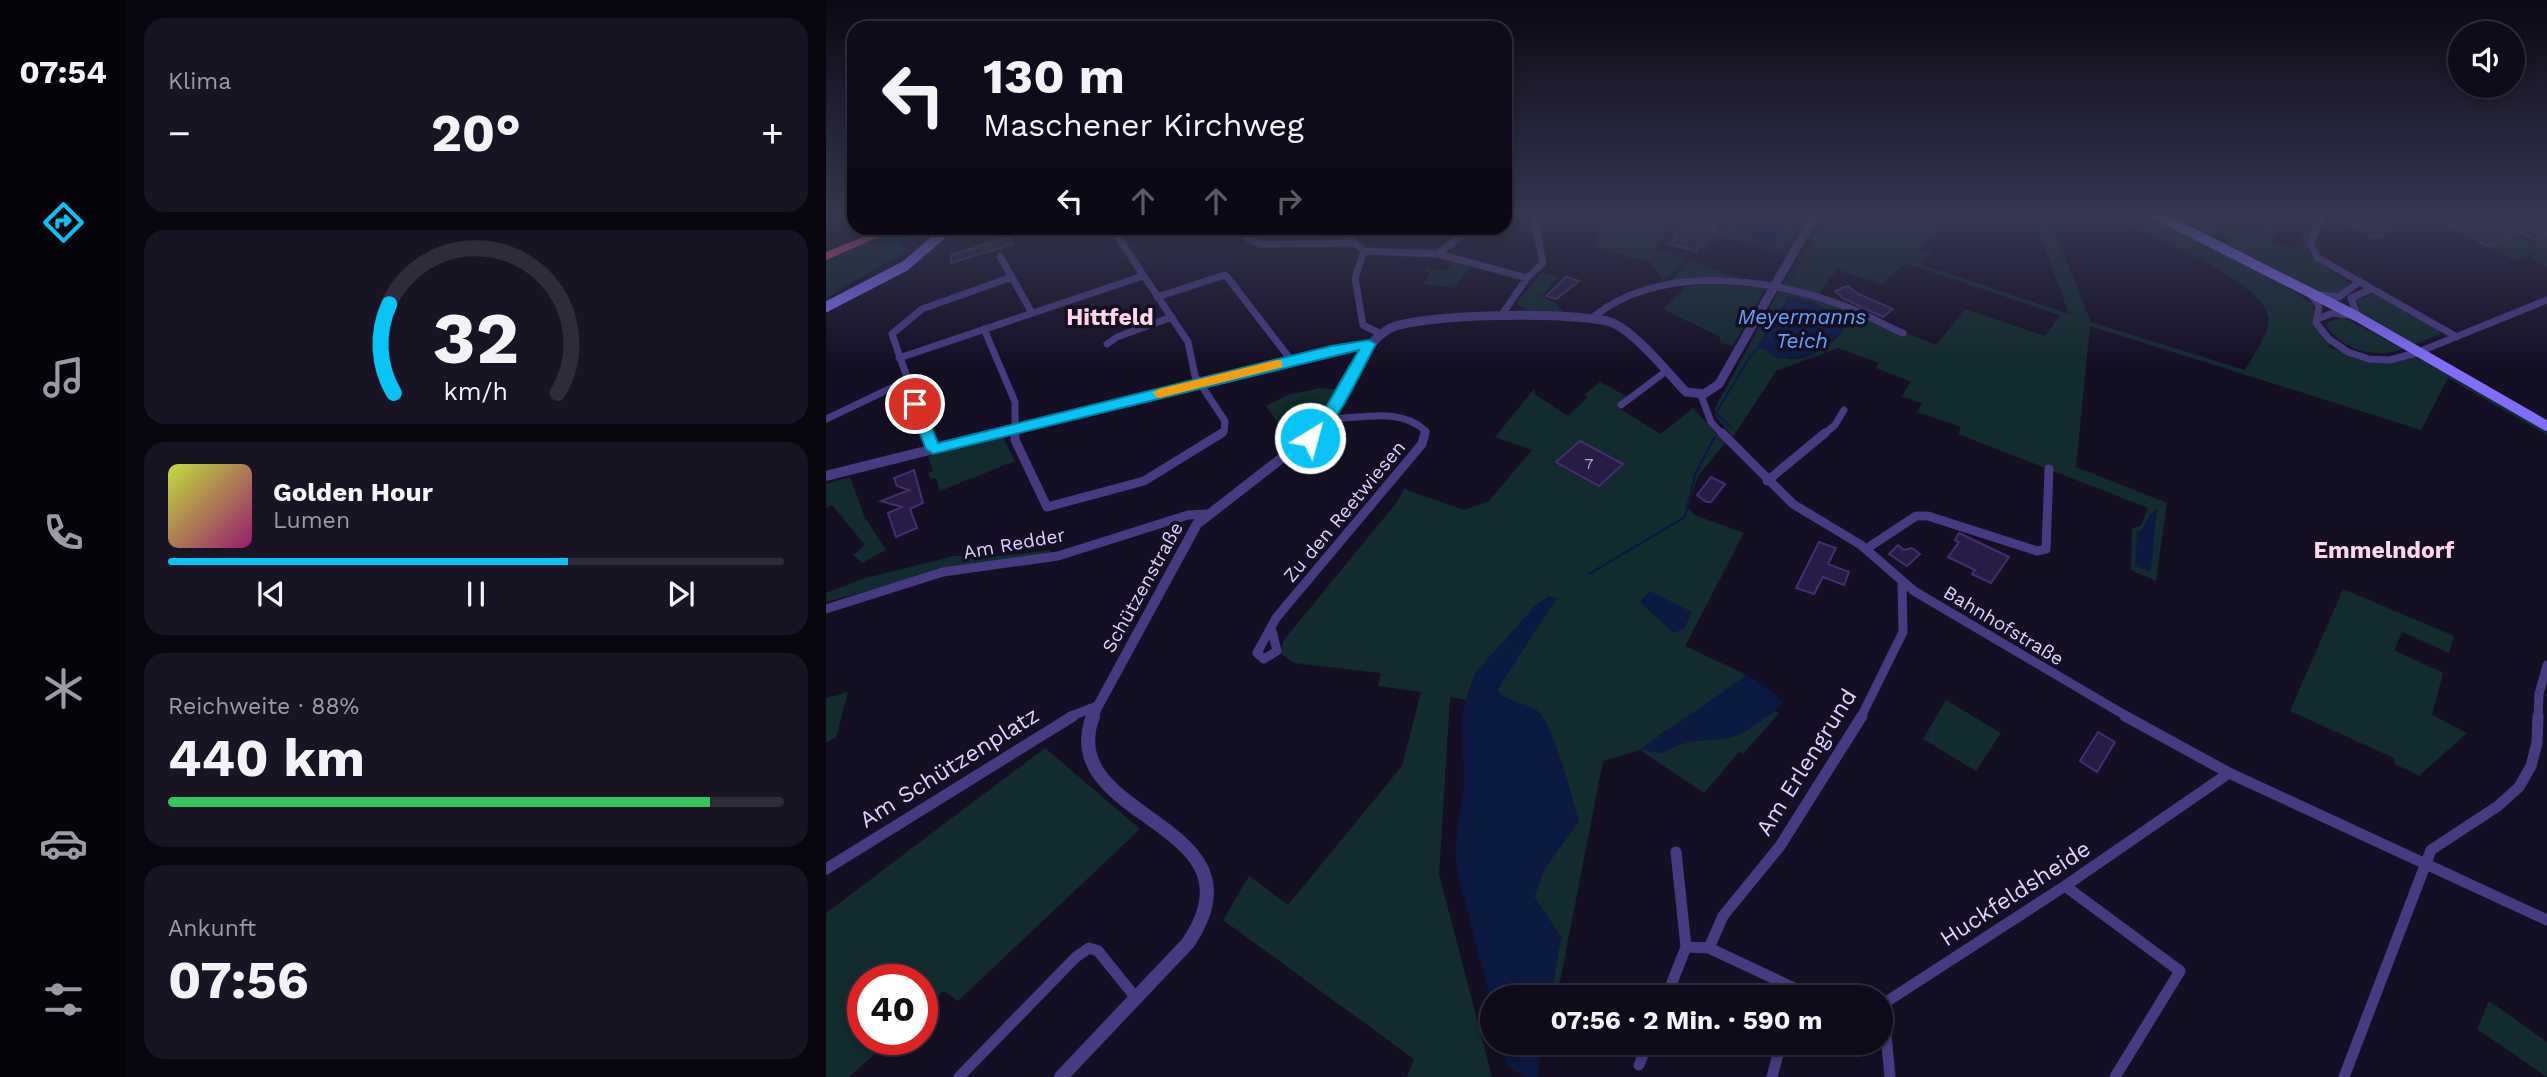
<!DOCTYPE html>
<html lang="de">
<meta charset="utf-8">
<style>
body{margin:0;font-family:"Work Sans",sans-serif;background:#191424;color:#f1f3f6;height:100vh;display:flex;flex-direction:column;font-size:26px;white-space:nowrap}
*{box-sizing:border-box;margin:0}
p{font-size:23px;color:#9c9ba3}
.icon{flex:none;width:38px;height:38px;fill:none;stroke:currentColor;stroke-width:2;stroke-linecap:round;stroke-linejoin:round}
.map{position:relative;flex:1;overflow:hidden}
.sheet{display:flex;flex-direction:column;gap:18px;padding:18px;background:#09060f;width:700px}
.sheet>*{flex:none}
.hud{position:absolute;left:21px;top:21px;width:665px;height:214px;border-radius:21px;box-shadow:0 4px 10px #0003,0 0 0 2px #302b3a;background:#100b1b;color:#f1f3f6;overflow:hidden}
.buttons{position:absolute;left:1622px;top:21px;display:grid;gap:14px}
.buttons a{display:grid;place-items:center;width:77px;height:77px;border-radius:50%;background:#100b1b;box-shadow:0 4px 10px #0003,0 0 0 2px #302b3a;font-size:35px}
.speed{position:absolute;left:21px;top:964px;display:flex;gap:14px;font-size:35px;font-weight:700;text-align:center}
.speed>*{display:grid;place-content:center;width:91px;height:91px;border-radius:50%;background:#100b1b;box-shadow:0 4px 10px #0003,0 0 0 2px #302b3a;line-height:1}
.speed .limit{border:10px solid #d22;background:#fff;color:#111}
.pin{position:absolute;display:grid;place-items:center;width:60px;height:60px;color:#fff;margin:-30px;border:4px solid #fff;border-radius:50%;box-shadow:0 2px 7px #0007}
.me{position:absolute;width:77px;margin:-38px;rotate:37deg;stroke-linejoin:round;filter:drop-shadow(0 0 5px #0008)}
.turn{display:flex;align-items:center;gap:24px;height:147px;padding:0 21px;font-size:32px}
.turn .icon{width:91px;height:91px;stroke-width:2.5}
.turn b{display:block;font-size:49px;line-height:60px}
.lanes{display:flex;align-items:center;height:66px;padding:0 21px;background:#0003;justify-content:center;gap:35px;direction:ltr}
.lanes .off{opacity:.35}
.big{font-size:52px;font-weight:700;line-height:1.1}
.sheet .widget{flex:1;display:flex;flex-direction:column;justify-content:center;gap:10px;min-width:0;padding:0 24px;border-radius:21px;background:#191424}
.sheet .dial{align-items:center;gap:0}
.dial svg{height:182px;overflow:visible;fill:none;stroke:#302b3a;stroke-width:7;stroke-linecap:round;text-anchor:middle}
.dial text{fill:#f1f3f6;stroke:none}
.song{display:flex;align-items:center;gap:21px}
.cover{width:84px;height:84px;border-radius:10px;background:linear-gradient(135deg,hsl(70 70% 55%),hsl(320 70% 35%))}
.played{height:7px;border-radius:4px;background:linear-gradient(90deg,#07c3f6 65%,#302b3a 65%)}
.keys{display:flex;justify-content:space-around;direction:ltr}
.heat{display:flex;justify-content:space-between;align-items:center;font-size:38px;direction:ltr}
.charge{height:10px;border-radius:5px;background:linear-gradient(90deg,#34c759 88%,#302b3a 0)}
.trip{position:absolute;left:654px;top:985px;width:413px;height:70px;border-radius:35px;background:#100b1b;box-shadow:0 4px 10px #0003,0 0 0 2px #302b3a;font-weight:700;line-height:70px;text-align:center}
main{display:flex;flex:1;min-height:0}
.tabs{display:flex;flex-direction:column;width:126px;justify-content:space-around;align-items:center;background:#06040b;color:#9c9ba3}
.tabs .icon{width:49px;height:49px}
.tabs .selected{color:#07c3f6}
.tabs b{font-size:32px;color:#f1f3f6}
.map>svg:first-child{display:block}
.green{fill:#122b2e;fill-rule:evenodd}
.water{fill:#0b1941}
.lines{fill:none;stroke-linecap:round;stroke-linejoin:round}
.stream-far1{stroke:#0b1941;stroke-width:2}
.stream{stroke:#0b1941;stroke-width:2.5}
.building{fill:#281c44;stroke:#432e6f;stroke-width:2}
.minor-far2{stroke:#463b81;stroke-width:7}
.minor-far1{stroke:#463b81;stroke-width:9}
.minor{stroke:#463b81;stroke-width:11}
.tertiary-far2{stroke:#463b81;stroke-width:9}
.tertiary-far1{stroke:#463b81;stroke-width:10}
.tertiary{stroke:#463b81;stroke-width:14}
.secondary{stroke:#816dfb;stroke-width:10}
.motorway{fill:#fa5290;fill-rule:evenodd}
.route{fill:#07c3f6;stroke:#057fa0;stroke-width:2}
.slow{fill:#f59e0b}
.labels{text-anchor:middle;stroke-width:7;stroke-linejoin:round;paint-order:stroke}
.number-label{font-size:16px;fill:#b0a5d0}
.street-label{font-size:19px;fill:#ddd3fe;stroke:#150f24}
.water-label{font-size:21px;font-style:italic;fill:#64a4fa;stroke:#150f24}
.quarter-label{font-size:23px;font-weight:bold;fill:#fed5ea;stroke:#150f24}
.near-street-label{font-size:23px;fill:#ddd3fe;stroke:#150f24}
</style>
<main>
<nav class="tabs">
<b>07:54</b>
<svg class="icon selected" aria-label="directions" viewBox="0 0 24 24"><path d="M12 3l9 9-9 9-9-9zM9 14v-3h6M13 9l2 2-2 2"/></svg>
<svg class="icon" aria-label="music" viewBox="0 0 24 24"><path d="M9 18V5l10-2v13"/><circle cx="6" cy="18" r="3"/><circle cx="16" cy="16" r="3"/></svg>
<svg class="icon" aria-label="phone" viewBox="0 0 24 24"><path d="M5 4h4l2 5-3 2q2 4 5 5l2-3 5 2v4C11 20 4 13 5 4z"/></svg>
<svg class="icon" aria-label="climate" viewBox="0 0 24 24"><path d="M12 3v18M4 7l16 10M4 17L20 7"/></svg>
<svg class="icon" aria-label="car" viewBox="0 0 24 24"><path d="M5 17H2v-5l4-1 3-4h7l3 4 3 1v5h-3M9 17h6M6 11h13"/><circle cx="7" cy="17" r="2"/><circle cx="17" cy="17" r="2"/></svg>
<svg class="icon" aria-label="filters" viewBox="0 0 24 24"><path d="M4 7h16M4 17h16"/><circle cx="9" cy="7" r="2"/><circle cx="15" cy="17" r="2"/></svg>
</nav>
<section class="sheet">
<div class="widget"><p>Klima</p>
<div class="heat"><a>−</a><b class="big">20°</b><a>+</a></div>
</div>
<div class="widget dial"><svg viewBox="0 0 100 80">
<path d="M14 69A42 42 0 1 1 86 69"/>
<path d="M14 69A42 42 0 0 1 12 30" stroke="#07c3f6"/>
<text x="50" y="56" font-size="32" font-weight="700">32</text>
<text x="50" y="72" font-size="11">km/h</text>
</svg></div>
<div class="widget">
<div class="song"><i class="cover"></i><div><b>Golden Hour</b><p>Lumen</p></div></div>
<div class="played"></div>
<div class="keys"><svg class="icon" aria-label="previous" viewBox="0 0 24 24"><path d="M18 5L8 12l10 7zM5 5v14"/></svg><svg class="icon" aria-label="pause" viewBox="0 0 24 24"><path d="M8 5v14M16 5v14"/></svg><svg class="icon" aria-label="next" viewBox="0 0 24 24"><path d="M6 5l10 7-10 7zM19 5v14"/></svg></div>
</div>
<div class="widget"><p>Reichweite · 88%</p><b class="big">440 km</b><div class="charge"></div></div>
<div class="widget"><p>Ankunft</p><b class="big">07:56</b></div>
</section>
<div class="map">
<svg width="1721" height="1077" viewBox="0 0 1721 1077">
<rect width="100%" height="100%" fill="#150f24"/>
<path class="green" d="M788,213H853L829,249L861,260L838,281L825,262L767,247L776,222Z
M881,213H983L958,254L894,236L879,250L875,248L898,229L896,220Z
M1001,213H1133L1091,252L1107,251L1094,264L1243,314L1206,213H1221L1265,322L1419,370C1426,356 1445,333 1442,316C1435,278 1311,230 1275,213H1313L1450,280L1487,304L1488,328L1505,343L1502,347C1508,350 1512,349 1518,351C1548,365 1558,367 1589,356L1721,431V435L1622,378L1595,430L1264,326L1250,467L1341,503L1330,581L1305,570L1306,528L1315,526L1322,508L1132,434L1135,427L1091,412L1096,404L1076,396L1085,382L1050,368L1053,363L1012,348L950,371L907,437L889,416V408L951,294ZM1079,263L1233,315H1234L1219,336L1139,309L1110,345L992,297L1011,269L1055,285ZM963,297C984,299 1014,311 1015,334C985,360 967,369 932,345Z
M1439,213H1456L1489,223L1486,229L1456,220L1446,242L1469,248L1478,229L1485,231L1480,242L1481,249L1491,262L1526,284L1516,294H1498L1402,245L1401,242L1406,241L1404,237L1385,235L1357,221H1381L1427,236Z
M78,228H100L97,233L71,243L81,248L76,254L0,298V260Z
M1690,234L1707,243L1721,235V267L1704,258L1713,254L1711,252L1687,260L1660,246Z
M628,260L646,264L629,288L597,284L605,273L599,272L600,268L620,271Z
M863,260L925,282L927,279L942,284L842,283Z
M716,272L732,277L716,296L729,303L737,312H704L690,303Z
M886,284L940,288L907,346L894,343V337L837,309L859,287Z
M1549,294L1612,329L1615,334L1589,344L1535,312L1530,300Z
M1517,317L1577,349C1549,359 1519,351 1501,327L1502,322Z
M774,382L804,398L792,408L835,434L867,408L899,443L872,476L862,507L868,515L918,533L859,646L921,675L865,716L833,735L837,753C862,735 885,744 912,735C925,730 937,717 950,711L953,713L917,754L913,752L878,793L814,750L777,761L731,997H725L735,937L708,897L719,868L753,821L711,710L679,700L671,690L730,598L649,673L640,700L624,697L613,874L666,1077H581L588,1059L397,920L423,876L462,905L576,766L595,692L552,686L555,673L468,663L455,654L457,641L571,502L578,489L638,510L663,501L706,450L669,437L708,389L710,395L742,416L762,397L758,395Z
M495,388L514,390L489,430L473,443L460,435L440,406L461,395Z
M177,437L189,461L114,491L110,478H104L102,473L107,471L102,456Z
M24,477L39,518L60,550L36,563L27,555L39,545L6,505L0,508V484Z
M224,550L227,555L125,569L0,602V593L39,578L128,556H175Z
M1517,589L1628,636L1623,653L1576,632L1568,650L1617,673L1606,715L1641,733L1593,776L1569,764L1568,758L1464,711Z
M22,692L10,738L0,742V698Z
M1120,700L1175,733L1150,771L1097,739Z
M219,748L314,829L132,1001L118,991L96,1010V980H37V1040H64L23,1077H0V913Z
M1663,1001L1721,1042V1077L1651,1029Z"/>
<path class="water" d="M899,213H928L924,218L932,223L944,224L953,213H968L946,245L918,234Z
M963,297C985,300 1005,310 1018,328L1016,332L987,355L952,359L932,345Z
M1331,509L1325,568L1324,571L1309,566L1311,532L1316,530L1324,514Z
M824,591L866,612L858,629L847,633L814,602Z
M723,596L731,598L671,690C682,703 695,701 709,709C729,722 745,797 753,821L719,868L708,897L735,937L725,997L667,998V1010L633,878L629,850L638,785L636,714L649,673L709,606Z
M921,675L941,687L957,702C950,710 922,731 912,735C885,744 862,735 837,753L813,750Z
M675,1043H717L711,1077H703L681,1067Z"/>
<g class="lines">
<path class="stream-far1" d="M990,232L1000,213
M963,282L985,240
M905,427L890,413L925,355L936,345"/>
<path class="stream" d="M763,574L859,517L869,475L888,438"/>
</g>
<path class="building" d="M877,213L880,218L886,217L889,232L870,251L842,244L850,237L848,233L866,215Z
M1538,213H1580L1587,217L1559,227L1566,231L1547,238L1517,220Z
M1650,215L1663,222L1670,219L1686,225L1710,216L1721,221V235L1709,240L1695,232L1660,246L1623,225Z
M182,237L187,244L125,263V255Z
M740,277L753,281L730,299L720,296Z
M1022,286L1032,294L1067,309L1057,317L1018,299L1009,291Z
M754,441L797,464L773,486L730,462Z
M88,470L97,503L84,509L91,528L70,537L62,513L76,507L55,501L83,490L71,486L68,478Z
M885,477L899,484L885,502H880L871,495Z
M1133,533L1183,557L1165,583L1146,574L1149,570L1122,557L1133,542L1129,540Z
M993,542L1010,548L1002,564L1023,572L1018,585L997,577L988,594L970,588Z
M1072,545L1078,550L1086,548L1094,554L1081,566L1063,554Z
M1272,732L1289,742L1271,772L1254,761Z"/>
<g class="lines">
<path class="minor-far2" d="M1497,213L1484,243L1492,258L1631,337
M286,228L362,342L369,376L399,421L398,432L394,435
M412,228L424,240L435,244L527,243
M513,228L538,251L612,254L701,278
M538,251L529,278L537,325L553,333
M612,254L644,228
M174,256L206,313
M402,278L465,360
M1483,292L1493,306L1490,323L1503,339L1522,352L1543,359L1564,360L1590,353L1721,300
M1494,295L1513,297L1534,281
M331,297L399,275
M675,316L701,278L717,263L707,213
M767,317C837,262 945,278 1024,308C1042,315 1059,326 1077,333
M1532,317L1525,298L1546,289
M1491,319L1507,313L1523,315
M158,329L189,402V435
M281,344L291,337L346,317
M73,358L317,276
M875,395L885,422L897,435
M795,405L839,372
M0,419L80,381
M501,419C535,419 572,406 600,431L599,435
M101,435L66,334L96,309L186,277
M997,435L1009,425L1018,410"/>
<path class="minor-far1" d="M101,433L107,449
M189,433V440L221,507L318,481L396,433
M896,433L967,504L1035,545L1088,591L1302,717
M941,481L999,433
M1040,549L1090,516H1102L1211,551L1220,549L1223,469
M0,609L117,572L232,556L362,515L383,514
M445,627L451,651L438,659L431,653L450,618L596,444L599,433
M243,717L271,706
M1035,717L1077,632L1076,583
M1712,717L1713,694L1721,665"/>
<path class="minor" d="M1299,716L1403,773L1721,920
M0,869L247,716
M1239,886L1354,971L1289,1077
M860,947L883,948L968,988L1023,998
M883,948L897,916L954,846L1036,716
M840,998L860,947L850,852
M1057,1004L1239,886L1403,773
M1057,1004L1064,1077
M813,1065L822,1043
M133,1077L250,957L263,948L272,951L310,998
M946,1077L955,1043
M1518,1077L1605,850L1672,806L1693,787L1705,766L1711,743L1712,716"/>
<path class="tertiary-far2" d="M165,435L543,344
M485,435L492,430C511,398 529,351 561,330C585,313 759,311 787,323C811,334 841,372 860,392L878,394L893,384L990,213"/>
<path class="tertiary-far1" d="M0,476L172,433
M266,717L371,524L488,433"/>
<path class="tertiary" d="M235,1077L362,943C445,821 227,821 267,716"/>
<path class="secondary" d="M1327,213L1532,317L1721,426
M0,307L79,266L123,228"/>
<path class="motorway" d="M59,228H74L0,260V252Z"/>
</g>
<linearGradient id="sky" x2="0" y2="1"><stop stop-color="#0c0814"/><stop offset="0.59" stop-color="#353750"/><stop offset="1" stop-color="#353750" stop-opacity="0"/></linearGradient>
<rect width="1721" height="364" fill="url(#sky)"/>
<path class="route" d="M543,340L550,344C537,366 507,436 484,443L477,438L495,416L533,350L107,454L100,449L82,404L84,400H94L112,443L505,346Z"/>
<path class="slow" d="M451,360L456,361V367L333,398L326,393L333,389Z"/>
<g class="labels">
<g class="number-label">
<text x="763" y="469">7</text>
</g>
<g class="street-label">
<text transform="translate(518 511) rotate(-50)" y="7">Zu den Reetwiesen</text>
<text transform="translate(188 543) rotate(-10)" y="7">Am Redder</text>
<text transform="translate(316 587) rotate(-61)" y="7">Schützenstraße</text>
<text transform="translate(1178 625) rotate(31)" y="7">Bahnhofstraße</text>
</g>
<g class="water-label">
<text x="976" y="324">Meyermanns<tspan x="976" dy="24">Teich</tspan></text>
</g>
<g class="quarter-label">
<text x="284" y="325">Hittfeld</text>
<text x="1558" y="558">Emmelndorf</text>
</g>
<g class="near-street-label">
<text transform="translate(980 762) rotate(-58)" y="8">Am Erlengrund</text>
<text transform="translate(123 767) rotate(-32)" y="8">Am Schützenplatz</text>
<text transform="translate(1189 893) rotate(-33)" y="8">Huckfeldsheide</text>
</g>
</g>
</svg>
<div class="buttons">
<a><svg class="icon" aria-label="sound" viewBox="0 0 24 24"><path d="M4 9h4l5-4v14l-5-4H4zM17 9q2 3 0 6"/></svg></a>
</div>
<div class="speed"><div class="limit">40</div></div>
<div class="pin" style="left:89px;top:404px;background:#d93025"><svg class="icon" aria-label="arrive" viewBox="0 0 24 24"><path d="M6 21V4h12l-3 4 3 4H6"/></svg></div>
<svg class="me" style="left:484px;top:438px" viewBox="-20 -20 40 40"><circle r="17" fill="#07c3f6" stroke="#fff" stroke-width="3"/><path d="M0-11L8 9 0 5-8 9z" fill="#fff"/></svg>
<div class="trip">07:56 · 2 Min. · 590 m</div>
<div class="hud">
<div class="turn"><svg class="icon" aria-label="left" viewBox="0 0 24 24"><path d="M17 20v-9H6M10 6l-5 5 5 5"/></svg><div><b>130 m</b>Maschener Kirchweg</div></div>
<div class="lanes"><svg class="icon" aria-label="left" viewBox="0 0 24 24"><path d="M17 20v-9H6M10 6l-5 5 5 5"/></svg><svg class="icon off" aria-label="ahead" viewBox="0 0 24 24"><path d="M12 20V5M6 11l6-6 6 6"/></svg><svg class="icon off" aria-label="ahead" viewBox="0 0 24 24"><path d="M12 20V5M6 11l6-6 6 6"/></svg><svg class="icon off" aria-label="right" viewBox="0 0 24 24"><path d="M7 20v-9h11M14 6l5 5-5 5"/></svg></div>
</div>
</div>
</main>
